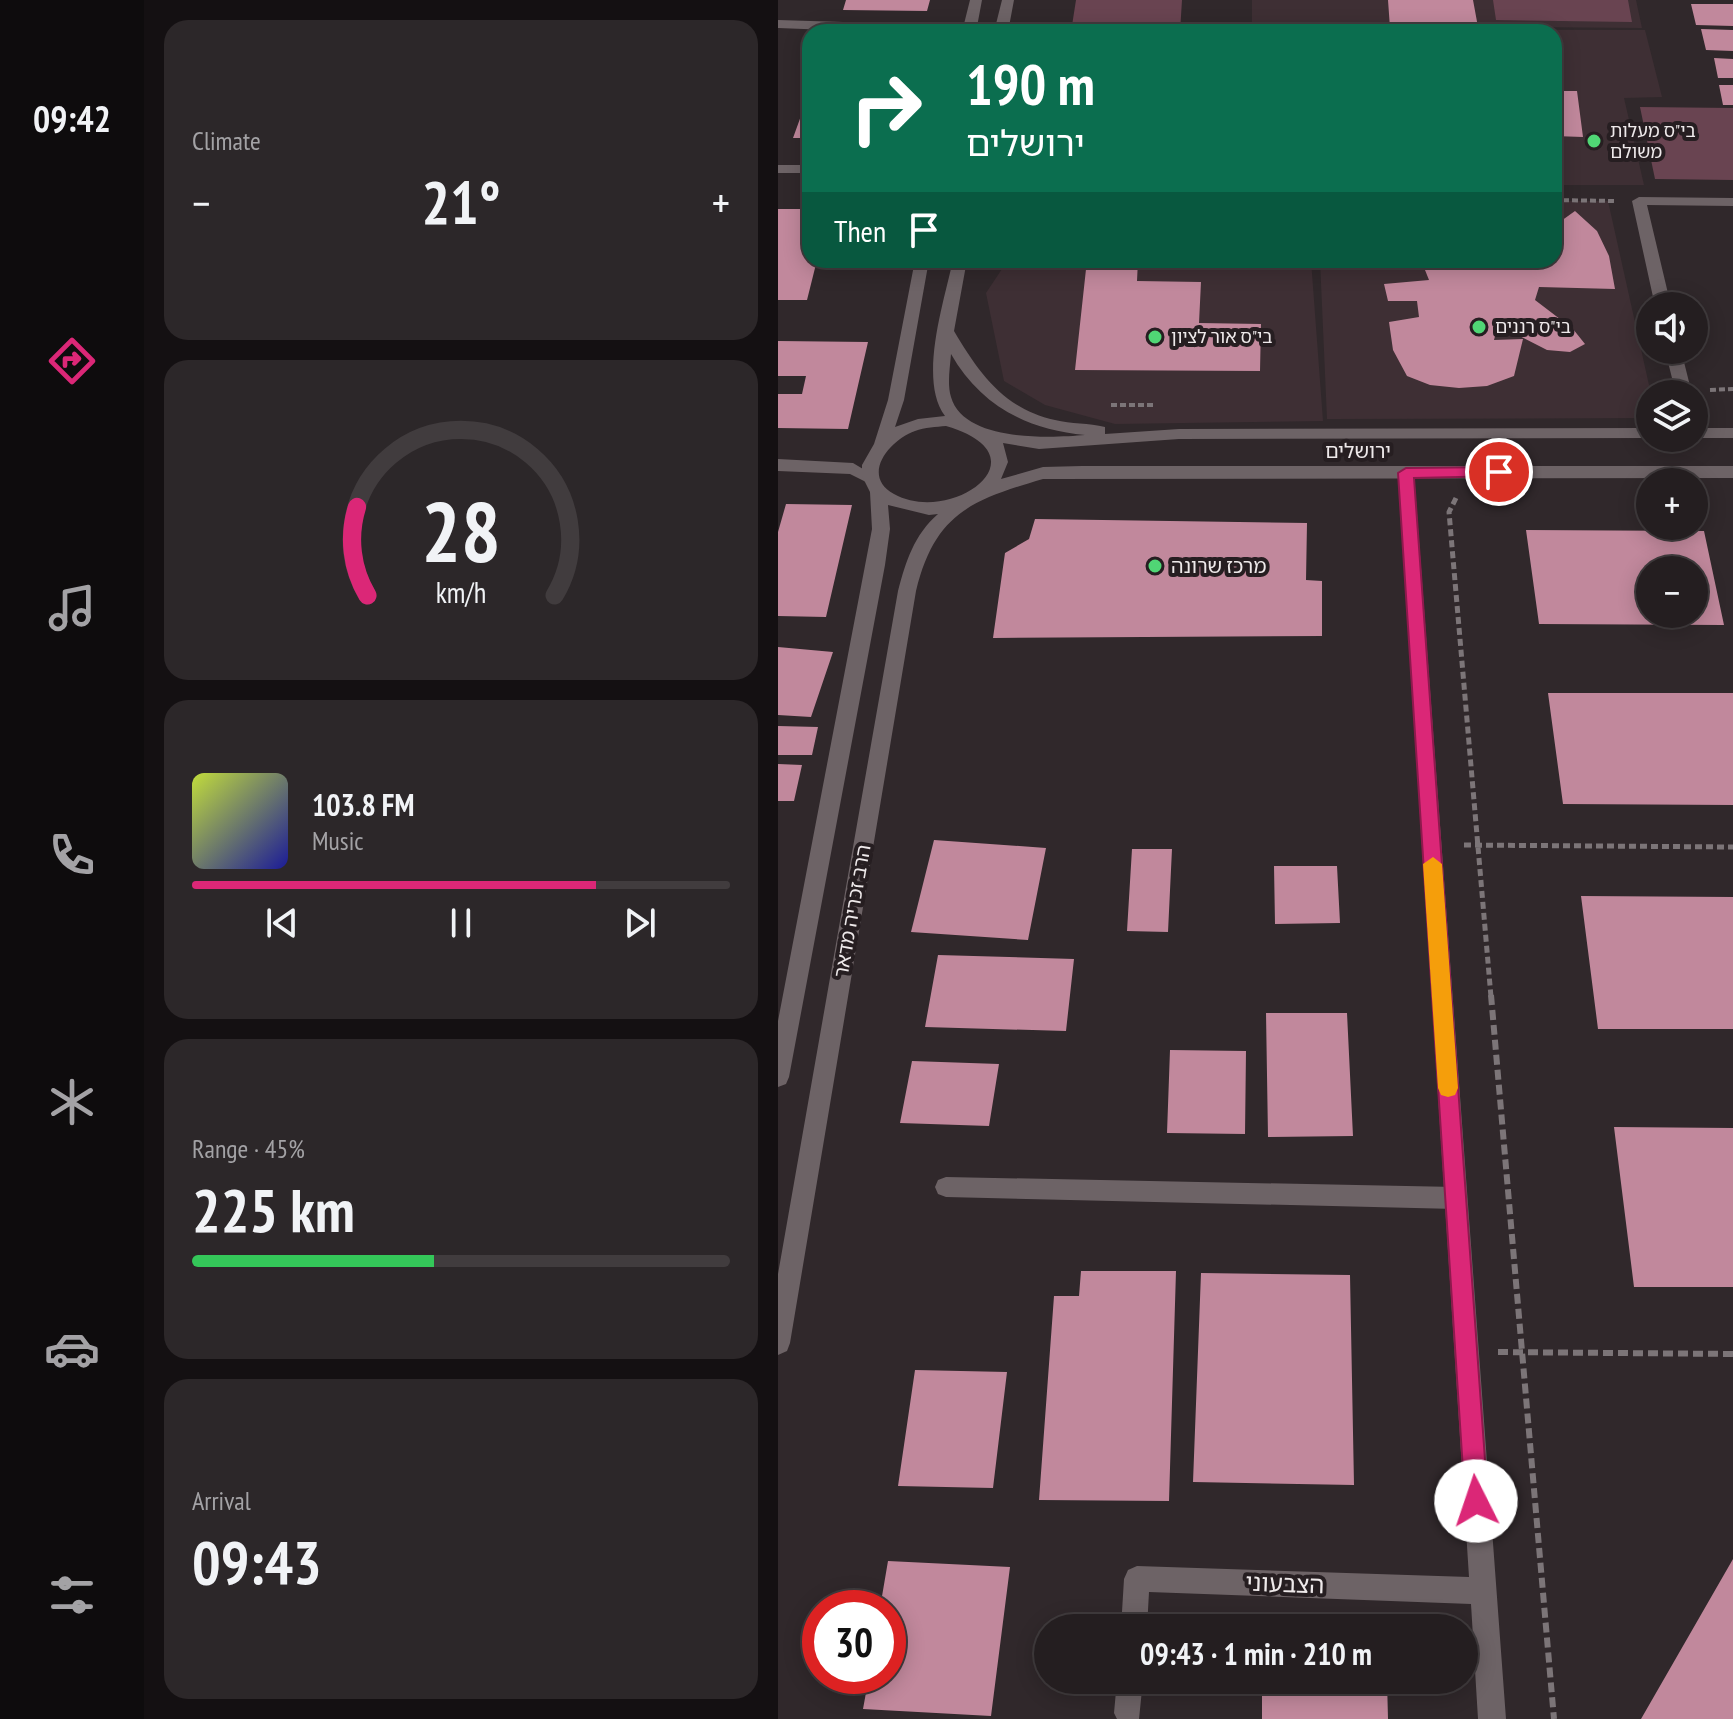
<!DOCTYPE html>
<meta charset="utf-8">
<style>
body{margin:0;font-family:"PT Sans Narrow","Noto Sans Hebrew",sans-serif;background:#2c2729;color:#f1f3f6;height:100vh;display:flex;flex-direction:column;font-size:30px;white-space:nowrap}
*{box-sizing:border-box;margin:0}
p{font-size:26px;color:#a3a2a5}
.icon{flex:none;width:44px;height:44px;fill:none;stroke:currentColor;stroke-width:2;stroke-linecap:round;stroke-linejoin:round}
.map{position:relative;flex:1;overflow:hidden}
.side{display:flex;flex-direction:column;gap:20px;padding:20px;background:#141012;width:634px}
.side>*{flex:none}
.top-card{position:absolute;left:24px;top:24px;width:760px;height:244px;border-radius:24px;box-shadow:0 4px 20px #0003,0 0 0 2px #413c3e;background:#0b6e4f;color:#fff;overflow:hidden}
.tools{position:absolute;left:858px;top:292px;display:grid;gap:16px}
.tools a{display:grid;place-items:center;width:72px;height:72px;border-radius:50%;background:#241e20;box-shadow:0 4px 20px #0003,0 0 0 2px #413c3e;font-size:40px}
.speed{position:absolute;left:24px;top:1590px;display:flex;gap:16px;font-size:40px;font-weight:700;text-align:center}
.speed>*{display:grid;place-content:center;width:104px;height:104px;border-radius:50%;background:#241e20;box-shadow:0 4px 20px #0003,0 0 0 2px #413c3e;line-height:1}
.speed .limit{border:12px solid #d22;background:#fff;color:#111}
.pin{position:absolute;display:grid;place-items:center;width:68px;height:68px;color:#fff;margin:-34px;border:4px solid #fff;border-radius:50%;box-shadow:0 2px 8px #0007}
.me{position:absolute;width:88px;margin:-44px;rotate:356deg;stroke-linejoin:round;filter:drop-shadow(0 0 6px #0008)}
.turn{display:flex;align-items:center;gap:28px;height:168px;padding:0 32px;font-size:36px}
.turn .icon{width:104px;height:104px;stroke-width:2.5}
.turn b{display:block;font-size:56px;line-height:68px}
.then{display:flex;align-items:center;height:76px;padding:0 32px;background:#0003;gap:16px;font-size:30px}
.big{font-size:60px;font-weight:700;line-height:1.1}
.side .widget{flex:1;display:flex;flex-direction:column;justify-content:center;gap:12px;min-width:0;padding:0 28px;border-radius:24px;background:#2c2729}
.side .dial{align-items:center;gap:0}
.dial svg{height:208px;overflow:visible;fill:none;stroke:#413c3e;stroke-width:7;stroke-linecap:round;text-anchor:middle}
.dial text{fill:#f1f3f6;stroke:none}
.song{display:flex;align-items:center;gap:24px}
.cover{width:96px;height:96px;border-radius:12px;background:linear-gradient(135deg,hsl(70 70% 55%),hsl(240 70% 35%))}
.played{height:8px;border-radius:4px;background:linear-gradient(90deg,#db2777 75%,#413c3e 75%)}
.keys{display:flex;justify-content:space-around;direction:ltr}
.heat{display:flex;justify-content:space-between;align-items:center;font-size:44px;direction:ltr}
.charge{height:12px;border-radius:6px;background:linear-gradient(90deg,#34c759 45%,#413c3e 0)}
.trip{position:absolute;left:256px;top:1614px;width:444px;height:80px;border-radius:40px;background:#241e20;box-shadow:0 4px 20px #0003,0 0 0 2px #413c3e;font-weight:700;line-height:80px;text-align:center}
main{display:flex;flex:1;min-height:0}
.tabs{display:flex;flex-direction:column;width:144px;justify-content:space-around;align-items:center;background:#0e0c0d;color:#a3a2a5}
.tabs .icon{width:56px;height:56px}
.tabs .current{color:#db2777}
.tabs b{font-size:36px;color:#f1f3f6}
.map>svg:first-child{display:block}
.built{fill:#3e2f34}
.green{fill:#694451}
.building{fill:#c1889c;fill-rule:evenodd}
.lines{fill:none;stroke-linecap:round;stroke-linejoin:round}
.path-far2{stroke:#7c7578;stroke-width:4;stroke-dasharray:6 3;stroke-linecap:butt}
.path-far1{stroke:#7c7578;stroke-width:5;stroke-dasharray:7 4;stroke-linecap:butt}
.path{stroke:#7c7578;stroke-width:6;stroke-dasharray:10 5;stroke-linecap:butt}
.service{fill:#6d6366;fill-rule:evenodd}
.minor{fill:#6d6366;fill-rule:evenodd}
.tertiary{fill:#6d6366;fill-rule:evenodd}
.route{fill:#db2777;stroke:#8e194d;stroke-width:2}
.slow{fill:#f59e0b}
.poi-dot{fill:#50d675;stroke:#261e21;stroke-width:3}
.labels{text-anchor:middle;stroke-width:8;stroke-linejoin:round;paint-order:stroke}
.far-poi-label{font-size:18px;fill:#eee9ea;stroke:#261e21;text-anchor:start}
.street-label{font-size:20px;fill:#eee9ea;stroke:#261e21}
.poi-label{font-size:20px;fill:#eee9ea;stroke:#261e21;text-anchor:start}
.near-street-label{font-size:24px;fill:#eee9ea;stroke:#261e21}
</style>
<main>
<nav class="tabs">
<b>09:42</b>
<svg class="icon current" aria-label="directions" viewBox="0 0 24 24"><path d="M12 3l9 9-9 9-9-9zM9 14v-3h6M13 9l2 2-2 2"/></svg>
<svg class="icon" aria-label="music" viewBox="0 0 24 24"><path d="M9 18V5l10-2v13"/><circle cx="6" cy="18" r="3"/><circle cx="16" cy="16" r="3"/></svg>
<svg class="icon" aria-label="phone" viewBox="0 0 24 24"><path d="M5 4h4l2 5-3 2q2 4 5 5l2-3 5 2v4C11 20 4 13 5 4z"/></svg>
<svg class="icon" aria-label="climate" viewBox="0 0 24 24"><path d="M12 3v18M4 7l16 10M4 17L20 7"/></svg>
<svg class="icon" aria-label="car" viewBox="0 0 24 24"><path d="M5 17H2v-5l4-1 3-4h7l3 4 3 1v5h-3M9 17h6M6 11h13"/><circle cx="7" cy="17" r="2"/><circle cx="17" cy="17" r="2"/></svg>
<svg class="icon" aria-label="filters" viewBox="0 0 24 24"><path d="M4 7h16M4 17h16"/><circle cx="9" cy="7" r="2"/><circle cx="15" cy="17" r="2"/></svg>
</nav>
<section class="side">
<div class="widget"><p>Climate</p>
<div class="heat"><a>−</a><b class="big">21°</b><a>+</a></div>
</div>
<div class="widget dial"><svg viewBox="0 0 100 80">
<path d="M14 69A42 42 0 1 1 86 69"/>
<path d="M14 69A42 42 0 0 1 10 35" stroke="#db2777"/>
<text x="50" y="56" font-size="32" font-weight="700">28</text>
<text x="50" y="72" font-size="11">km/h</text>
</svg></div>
<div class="widget">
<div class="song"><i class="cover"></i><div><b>103.8 FM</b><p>Music</p></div></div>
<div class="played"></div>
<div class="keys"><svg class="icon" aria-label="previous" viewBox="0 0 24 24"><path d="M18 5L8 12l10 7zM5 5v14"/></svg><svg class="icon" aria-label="pause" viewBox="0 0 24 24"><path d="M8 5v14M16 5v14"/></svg><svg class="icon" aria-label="next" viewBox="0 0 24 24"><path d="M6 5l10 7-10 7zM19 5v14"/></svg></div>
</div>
<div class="widget"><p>Range · 45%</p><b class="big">225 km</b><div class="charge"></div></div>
<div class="widget"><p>Arrival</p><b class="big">09:43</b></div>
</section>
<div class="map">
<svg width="955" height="1719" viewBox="0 0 955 1719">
<rect width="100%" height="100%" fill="#30282b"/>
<path class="built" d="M474,0H858L864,28L474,25Z
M447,29L867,30L884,97L846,98L866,185H776V32H447Z
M776,201H830L873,394L872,418L549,419L542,260H776Z
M230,260H533L545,421L337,424L267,405L226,381L208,293Z"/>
<path class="green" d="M298,0H404L402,32H293Z
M715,0H850L854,22L718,20Z
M862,107L955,108V180L877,179Z"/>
<path class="building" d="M68,0H152L149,11L65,10Z
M610,0H695L700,27L612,28Z
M913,4H955V26L918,25Z
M923,29L955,30V51L928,50Z
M936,58L955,59V78H940Z
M941,85H955V105H945Z
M32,91V138H15Z
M776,91H799L805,137L776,136Z
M0,209H32V260H39L29,300H0Z
M797,211L819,231L831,256L837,289L761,287L757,300L795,329L807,344L792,352L769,350L720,325L716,340L745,339L736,376L709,386L681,388L652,385L629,376L615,350L611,322L641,317L639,301H610L606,284L651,280L643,260H705L717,269L729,260H776V226Z
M309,260H360L359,281L423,282L421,323L483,324L482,371L297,370Z
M0,341L90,342L70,429L0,428V394H24L28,376H0Z
M8,504L74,505L48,617L0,616V532Z
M257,519L529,523L528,580L544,581V636L215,638L227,553L251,539Z
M748,530L926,531L946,625L761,624ZM872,570H916V614H872Z
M0,647L55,652L33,717L0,715Z
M770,693H955V805L785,804Z
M0,726L40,727L34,755H0Z
M0,764L24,765L16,801H0Z
M156,840L268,848L250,940L133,932Z
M354,849H394L390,932L349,931Z
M496,866H559L562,923L497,924Z
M803,896L955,897V1029H820Z
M160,955L296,959L288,1031L147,1027Z
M488,1013H569L575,1136L490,1137Z
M392,1050L468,1051L467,1134L389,1133Z
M134,1061L221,1064L211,1126L122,1123Z
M836,1127L955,1128V1287H856Z
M303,1271H398L391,1501L261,1500L276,1296H301Z
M423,1273L572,1275L576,1485L415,1482Z
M137,1370L229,1372L215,1488L120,1486Z
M955,1559V1719H863Z
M110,1561L232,1567L213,1716L85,1709L91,1676H110V1608H102Z
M484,1680H609L610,1719H484Z"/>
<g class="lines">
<path class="path-far2" d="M776,200L836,201
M932,390L955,389
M333,405H375"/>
<path class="path-far1" d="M678,498L671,512L713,997
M686,845L955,847"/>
<path class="path" d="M713,995L776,1719
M720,1352L955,1354"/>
<path class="service" d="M0,20L98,23L104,27L103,32L0,28Z
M168,1177L678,1187L686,1191L689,1198L686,1205L678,1209L168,1197L160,1194L157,1187L160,1180Z"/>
<path class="minor" d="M0,165H32V173H0Z
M861,197L955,198V206L869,205L893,306H877L854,201Z
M887,350H903L914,394H898Z
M0,459L75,463L100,478L92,484L72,474L0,471Z
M628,467L636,473L728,1719H700L693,1604L371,1592L369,1628H343L346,1579L350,1570L359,1566L691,1577L620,473Z
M339,1680H365L361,1719H339L336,1713Z"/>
<path class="tertiary" d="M192,0H204L198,32H184Z
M224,0H236L230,32H216Z
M137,260H151L126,400L117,427L140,419L167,416C140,380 166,302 175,260H189L176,331C201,373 226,409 277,420C293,424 311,423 327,427V434L401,429L872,428L874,438L401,439L261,449L225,443L230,462L223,479L265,467L304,466H955V478L265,479C194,500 157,513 138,591L12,1343L9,1351L0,1355V1274L120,591C128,561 136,535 160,514L151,515L110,505L112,529L107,565L11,1077L8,1084L0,1087V1021L94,529L92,492L84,476V465L96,444L110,400ZM173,354C202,405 249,430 307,435C271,438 186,442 173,397C169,384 172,368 173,354ZM168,426C271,456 173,526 116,494C82,475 112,440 137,431C147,427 158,427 168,426Z
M916,428H955V438H914Z"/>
</g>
<path class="route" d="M721,467L727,468V476L636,478L710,1501L707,1509L698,1513L690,1509L687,1501L620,473L628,468Z"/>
<path class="slow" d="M655,857L664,864L680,1088L677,1095L670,1097L663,1095L660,1088L645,864Z"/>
<g class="poi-dot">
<circle cx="816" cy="141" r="8"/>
<circle cx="701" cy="327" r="8"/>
<circle cx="377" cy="337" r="8"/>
<circle cx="377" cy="566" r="8"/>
</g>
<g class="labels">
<g class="far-poi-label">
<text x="832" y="137">בי"ס מעלות<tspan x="832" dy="21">משולם</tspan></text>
<text x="717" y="333">בי"ס רננים</text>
<text x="393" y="343">בי"ס אור לציון</text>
</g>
<g class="street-label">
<text x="580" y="458">ירושלים</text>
<text transform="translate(74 911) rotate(-80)" y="7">הרב זכריה מדאר</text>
</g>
<g class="poi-label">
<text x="393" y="573">מרכז שרונה</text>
</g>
<g class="near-street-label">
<text transform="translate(507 1584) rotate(2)" y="8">הצבעוני</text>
</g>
</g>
</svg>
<div class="tools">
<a><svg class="icon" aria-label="sound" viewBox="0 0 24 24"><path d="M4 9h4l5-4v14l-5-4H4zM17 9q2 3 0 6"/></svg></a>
<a><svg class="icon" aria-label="layers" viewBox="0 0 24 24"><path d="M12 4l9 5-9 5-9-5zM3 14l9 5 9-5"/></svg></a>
<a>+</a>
<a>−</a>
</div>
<div class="speed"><div class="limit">30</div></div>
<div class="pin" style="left:721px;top:472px;background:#d93025"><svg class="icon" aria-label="arrive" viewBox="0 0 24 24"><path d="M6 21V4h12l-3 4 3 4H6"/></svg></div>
<svg class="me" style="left:698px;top:1501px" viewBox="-20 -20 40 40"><circle r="19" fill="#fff"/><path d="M0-13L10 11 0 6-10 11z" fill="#db2777"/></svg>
<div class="trip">09:43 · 1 min · 210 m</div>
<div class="top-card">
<div class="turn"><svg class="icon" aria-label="right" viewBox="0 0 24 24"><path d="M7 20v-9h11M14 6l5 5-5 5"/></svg><div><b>190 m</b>ירושלים</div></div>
<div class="then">Then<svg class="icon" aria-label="arrive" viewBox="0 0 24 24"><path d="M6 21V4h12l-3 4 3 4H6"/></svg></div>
</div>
</div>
</main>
